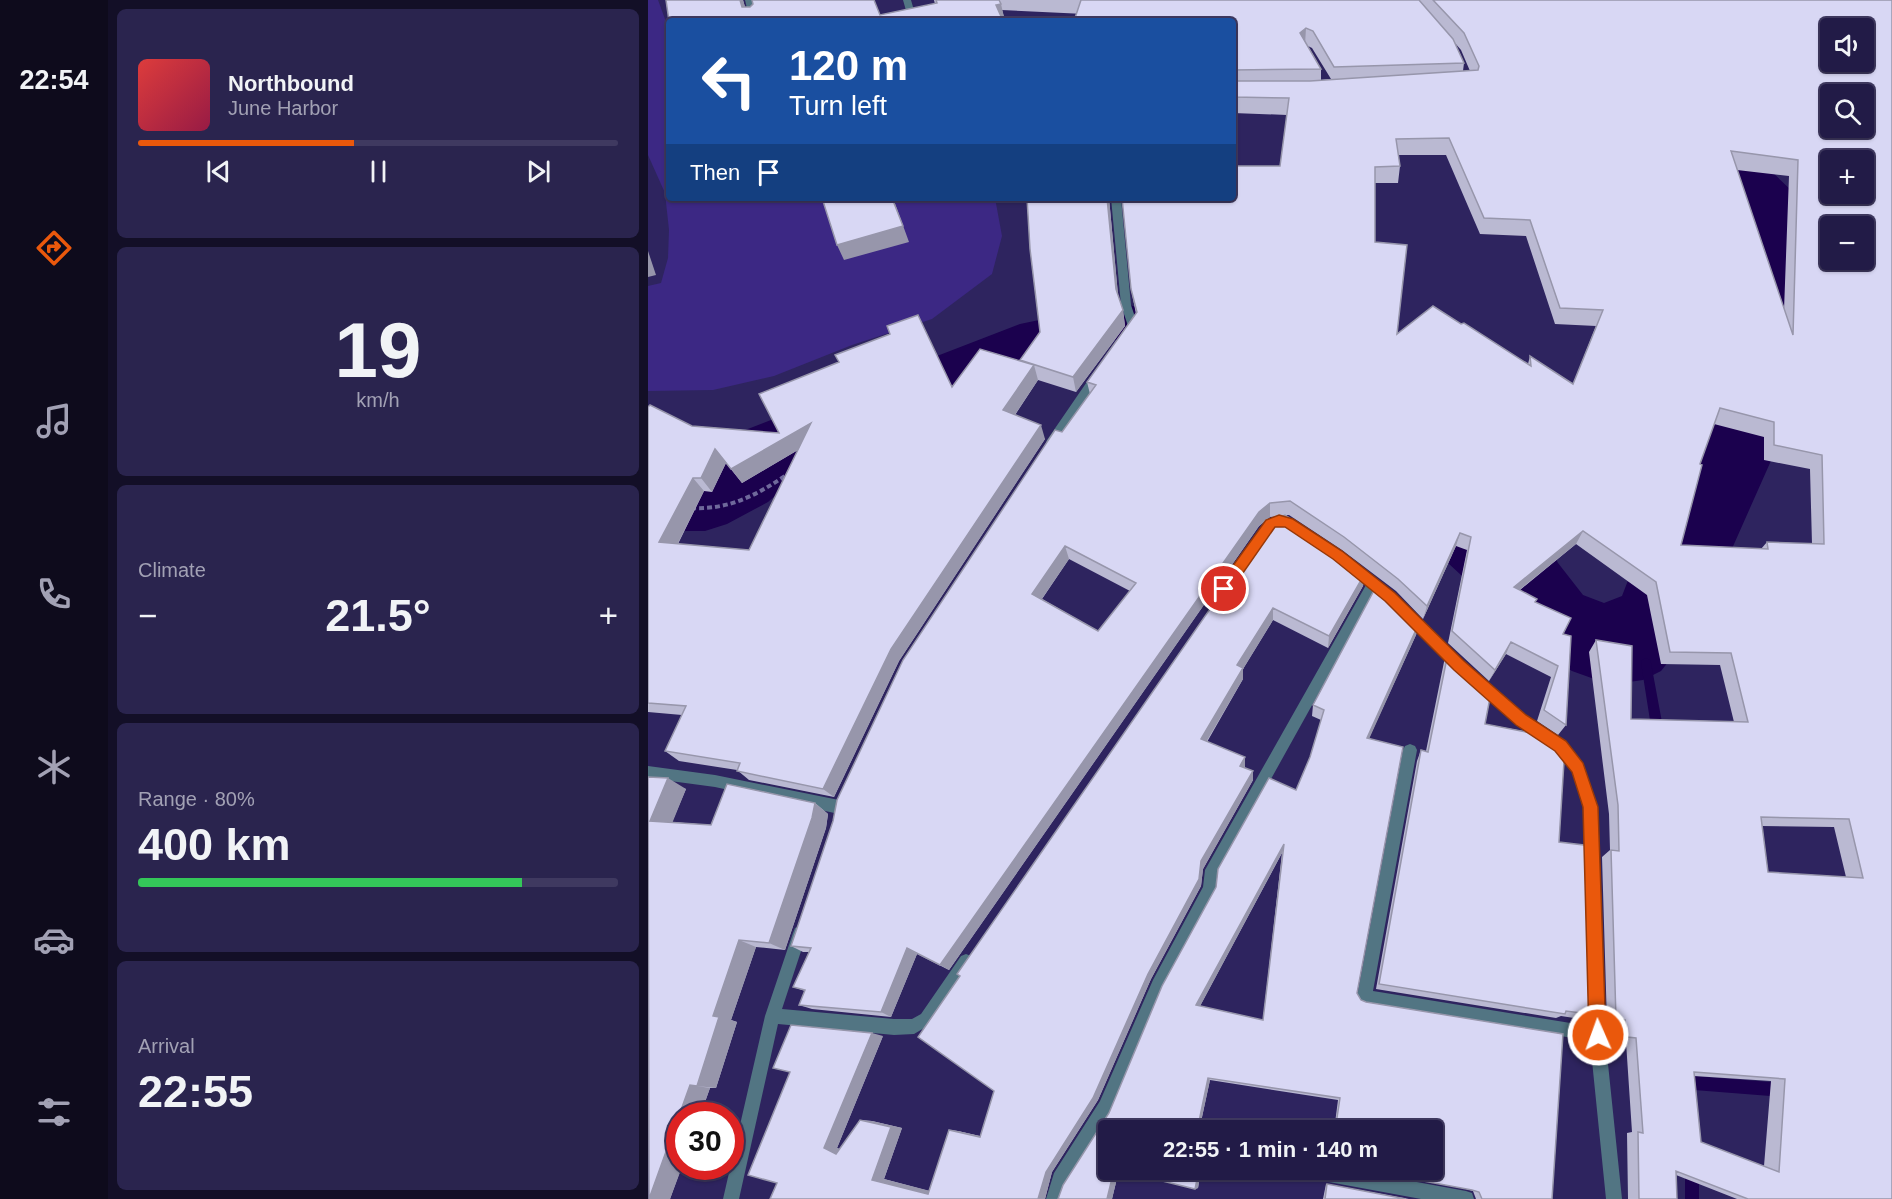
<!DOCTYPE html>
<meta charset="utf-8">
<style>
body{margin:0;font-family:Helvetica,sans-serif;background:#2a244e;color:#f1f3f6;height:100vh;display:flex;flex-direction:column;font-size:22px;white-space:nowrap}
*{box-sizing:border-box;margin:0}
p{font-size:20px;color:#a2a1b4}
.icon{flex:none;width:33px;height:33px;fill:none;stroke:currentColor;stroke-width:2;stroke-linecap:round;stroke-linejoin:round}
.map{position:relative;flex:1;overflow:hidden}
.side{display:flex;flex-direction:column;gap:9px;padding:9px;background:#130f27;width:540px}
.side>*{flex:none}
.banner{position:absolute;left:18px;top:18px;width:570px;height:183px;border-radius:6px;box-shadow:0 2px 4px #0004,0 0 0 2px #3f3960;background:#1a4fa0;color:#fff;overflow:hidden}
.buttons{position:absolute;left:1172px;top:18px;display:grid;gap:12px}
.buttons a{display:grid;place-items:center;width:54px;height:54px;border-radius:6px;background:#221b47;box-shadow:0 2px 4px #0004,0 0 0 2px #3f3960;font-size:30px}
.speed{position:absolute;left:18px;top:1102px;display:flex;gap:12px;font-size:30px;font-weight:700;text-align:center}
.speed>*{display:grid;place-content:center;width:78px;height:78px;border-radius:50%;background:#221b47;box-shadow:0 2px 4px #0004,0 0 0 2px #3f3960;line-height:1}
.speed .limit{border:9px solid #d22;background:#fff;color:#111}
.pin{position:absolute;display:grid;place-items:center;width:51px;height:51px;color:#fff;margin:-26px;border:3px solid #fff;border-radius:50%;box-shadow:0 2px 6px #0007}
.me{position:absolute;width:66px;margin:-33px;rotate:358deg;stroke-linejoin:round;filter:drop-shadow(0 0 4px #0008)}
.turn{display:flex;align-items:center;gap:21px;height:126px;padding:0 24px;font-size:27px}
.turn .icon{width:78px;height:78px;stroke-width:2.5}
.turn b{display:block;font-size:42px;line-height:51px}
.then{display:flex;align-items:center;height:57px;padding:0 24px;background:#0003;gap:12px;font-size:22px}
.big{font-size:45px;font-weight:700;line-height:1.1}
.side .card{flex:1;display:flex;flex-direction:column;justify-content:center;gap:9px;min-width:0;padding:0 21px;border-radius:9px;background:#2a244e}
.side .dial{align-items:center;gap:0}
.dial b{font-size:78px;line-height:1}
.song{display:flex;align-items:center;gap:18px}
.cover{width:72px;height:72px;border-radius:9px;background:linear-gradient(135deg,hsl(0 70% 55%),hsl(340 70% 35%))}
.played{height:6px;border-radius:3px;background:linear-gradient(90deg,#ea580c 45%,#3f3960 45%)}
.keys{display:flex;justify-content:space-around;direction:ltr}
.heat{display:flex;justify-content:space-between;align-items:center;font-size:33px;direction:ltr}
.charge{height:9px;border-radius:4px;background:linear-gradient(90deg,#34c759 80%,#3f3960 0)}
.trip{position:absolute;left:450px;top:1120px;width:345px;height:60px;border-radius:6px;background:#221b47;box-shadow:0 2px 4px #0004,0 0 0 2px #3f3960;font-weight:700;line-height:60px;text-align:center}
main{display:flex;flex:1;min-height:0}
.tabs{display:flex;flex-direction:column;width:108px;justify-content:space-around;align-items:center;background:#0e0b1c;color:#a2a1b4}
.tabs .icon{width:42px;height:42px}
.tabs .current{color:#ea580c}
.tabs b{font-size:27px;color:#f1f3f6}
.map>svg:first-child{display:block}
.green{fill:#3c2884}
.water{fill:#1b014e}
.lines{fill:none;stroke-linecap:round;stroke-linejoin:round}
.stream{fill:#1b014e;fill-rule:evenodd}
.path{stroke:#6f699b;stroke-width:4;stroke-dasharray:5 3;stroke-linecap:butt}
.minor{fill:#527583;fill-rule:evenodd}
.wall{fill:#bab9d2;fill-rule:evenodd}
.shaded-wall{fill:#9796ab}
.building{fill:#d8d7f4;stroke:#9796ab;stroke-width:1.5;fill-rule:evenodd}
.route{fill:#ea580c;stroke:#983908;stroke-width:1.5}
</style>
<main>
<nav class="tabs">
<b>22:54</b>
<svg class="icon current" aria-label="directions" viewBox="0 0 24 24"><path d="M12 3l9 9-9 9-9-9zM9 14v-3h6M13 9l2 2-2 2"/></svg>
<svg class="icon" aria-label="music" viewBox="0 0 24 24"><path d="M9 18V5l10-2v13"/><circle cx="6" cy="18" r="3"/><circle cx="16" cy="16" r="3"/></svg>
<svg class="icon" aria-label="phone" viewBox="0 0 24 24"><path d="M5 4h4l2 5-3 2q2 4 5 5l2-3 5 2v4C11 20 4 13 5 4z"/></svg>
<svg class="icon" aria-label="climate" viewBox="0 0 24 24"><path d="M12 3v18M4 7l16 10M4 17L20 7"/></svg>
<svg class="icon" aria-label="car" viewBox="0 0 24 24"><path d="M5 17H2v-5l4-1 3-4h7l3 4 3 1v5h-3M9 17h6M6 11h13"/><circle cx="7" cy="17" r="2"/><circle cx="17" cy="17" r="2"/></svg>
<svg class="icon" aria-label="filters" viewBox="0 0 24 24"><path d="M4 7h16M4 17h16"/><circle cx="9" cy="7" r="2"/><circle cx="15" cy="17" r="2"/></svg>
</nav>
<section class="side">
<div class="card">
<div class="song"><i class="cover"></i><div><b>Northbound</b><p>June Harbor</p></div></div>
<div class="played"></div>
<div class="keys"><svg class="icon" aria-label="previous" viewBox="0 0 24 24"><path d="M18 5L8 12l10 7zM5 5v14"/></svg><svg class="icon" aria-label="pause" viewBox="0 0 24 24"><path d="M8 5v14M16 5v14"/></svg><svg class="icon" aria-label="next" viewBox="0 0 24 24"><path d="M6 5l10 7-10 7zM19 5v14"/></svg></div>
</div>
<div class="card dial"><b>19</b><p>km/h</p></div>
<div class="card"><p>Climate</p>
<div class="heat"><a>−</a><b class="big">21.5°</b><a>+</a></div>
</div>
<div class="card"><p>Range · 80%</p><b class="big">400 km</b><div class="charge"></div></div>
<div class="card"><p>Arrival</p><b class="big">22:55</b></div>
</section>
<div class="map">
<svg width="1244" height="1199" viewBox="0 0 1244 1199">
<rect width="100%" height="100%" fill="#2e245f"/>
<path class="green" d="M0,0H10L21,30V198H347L354,236L344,274L284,319L204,345L126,376L65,390L0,391V286L13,283L20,258L21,230L17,193L0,155Z"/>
<path class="water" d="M1096,145L1146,193L1165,366L1051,623L1013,671L995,680L974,683L949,680L924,671L905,660L787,551L470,340H451L169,459L120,502L79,524L57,531H36L0,461L12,463L372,324L473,303L615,338L901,546L910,563L935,595L956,603L974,596L1010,503L1070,170Z"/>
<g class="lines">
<path class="stream" d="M998,658L1002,660L1003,663L1016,733L1014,737L1010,738L1006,737L1004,733L993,663L994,660Z
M1046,1076L1136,1083L1141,1085L1143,1090L1141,1095L1136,1097L1046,1090L1041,1088L1039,1083L1041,1078Z
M1044,1162L1049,1164L1051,1169V1199H1037V1169L1039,1164Z"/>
<path class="path" d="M43,508C81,510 109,495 140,474"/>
<path class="minor" d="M97,0H105L110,21H102Z
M255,0H263L269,21H261Z
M463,198H473L483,305L490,326L482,338L478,339L473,335L480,326L473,305Z
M449,372L453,373L454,376L453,379L407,446H399L398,443L399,440L445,373Z
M704,562L744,591L746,595L744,599C737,601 733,596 727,592L569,876L567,893L515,990L464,1113L419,1183L414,1199H398L406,1173L452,1101L505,980L555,887L557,870L718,585L698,567L700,563Z
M759,609L763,610L815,661L817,665L815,669L811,671L807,669L755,618L753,614L755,610Z
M830,676L834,678L878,716L917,742L935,764L950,807L951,862L949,867L944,869L939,867L937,862L936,807L925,771L907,750L868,724L826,686L824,682L826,678Z
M762,744L767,746L769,750L725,991L941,1026L940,952L942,947L947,945L952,947L954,952L957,1035L974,1199H958L942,1041L711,1002L709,997L755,750L757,746Z
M0,766L67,775L191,800L196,802L198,807L196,812L191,814L67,787L0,778Z
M152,926L157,928L159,933L134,1009L246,1019H264L273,1014L313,956L318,954L323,956L325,961L283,1024L266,1034L246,1035L130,1024L91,1199H75L117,1016L145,933L147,928Z
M663,1170H703L818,1191L824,1193L826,1199H773L670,1180L664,1178Z"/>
</g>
<path class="wall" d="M18,0H95L97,7L232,15L287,4L286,0H1244V1199H1089L1028,1175L1029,1199H980L979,1133L984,1132L978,1042L969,1041L967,1024L959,1023L954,857L962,850L961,814L941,652L948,640L983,719L1086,722L1072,665L1013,664L999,595L928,544L872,590L888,602L915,634L918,725L910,735L889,721L903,677L858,654L841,681L800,643L819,550L808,546L775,619L748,591L694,550L641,515H638L717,573L715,586L680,648L625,620L595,669V679L559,742L597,766V768L605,771V780L555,869L553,886L503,979L450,1100L404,1172L397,1199H122L235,1036L189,1148L192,1149L212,1120L224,1121L254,1128L236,1179L281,1191L301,1130L310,1131L332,1136L634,516L622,517L611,526L301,970L269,954L243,1017L164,1009L151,1005L157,991L145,987L161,952H155L143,946L414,432L442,394L439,382L488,314L483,289L632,166L639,115L585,113V21L354,10L357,21H21ZM807,43L813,50L822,71H815L816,63ZM660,46L664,48L683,79L673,80V69ZM750,155H798L832,234L878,236L907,324L948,326L925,384L882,356L880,364L813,324L749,334L727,242V183H750L752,166ZM1089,170L1141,176L1136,310ZM1066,424L1116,437V460L1162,469L1164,544L1119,542L1113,549L1033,545L1052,464ZM421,559L482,591L450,631L394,599ZM1114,826L1186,827L1198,877L1120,872ZM1046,1076L1123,1081L1116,1166L1053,1142Z
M379,198H461L470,295L475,310L477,326L428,392L390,380L367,415L397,439L251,661L186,797L101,780L89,770L31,761L17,751L34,715L0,712V407L44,426L131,433L304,387L372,361V360L392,332ZM150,450L101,550L30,544L56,491L64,492L78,463L94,483Z
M771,623L768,635L721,738L709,993L713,1000L904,1199H828L825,1191L818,1189L784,1131H686L690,1100L562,1080L551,1131H460V1170H553L550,1188L547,1189L471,1170L464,1199H410L461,1113L648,790L662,757L673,720L664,716L665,705ZM634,853L615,1020L552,1006Z
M801,648L837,724L886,733L891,726L911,842L949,1015L939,1020L913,1016L908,1018L728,989L769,761L773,750L778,751L796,662Z
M0,777L38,789L24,822L63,825L167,803L180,814L178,828L137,950L108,947L83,1020L89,1022L68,1088H62L22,1199Z
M678,1184L761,1199H675Z"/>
<path class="shaded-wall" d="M92,0H95L101,21L94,7Z
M353,4L357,21H351L348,5Z
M658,28L657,45L652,33Z
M245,198L261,242L196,260L189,245Z
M459,198H461L471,305L468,289Z
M0,251L8,275L0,277Z
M475,310L477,326L428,392L425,377Z
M386,365L390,380L360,425L355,410Z
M163,423L172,437L94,483L83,469Z
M393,425L397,439L251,661L186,797L175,789L243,649Z
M67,449L78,463L64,492L53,478Z
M45,478L56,491L24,555L11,542Z
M622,503V517L611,526L301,970L292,965L611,512Z
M935,531L928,544L860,599L866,587Z
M812,533L808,546L775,619L779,606Z
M417,546L421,559L389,606L384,594Z
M717,573L715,586L680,648L681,636Z
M625,608V620L595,669V679L554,749L553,739L589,665Z
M771,623L768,635L717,748L719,738Z
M863,642L858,654L841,681L847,670Z
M597,757V766L593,775L592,766Z
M605,771V780L555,869L553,886L503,979L450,1100L404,1172L397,1199H390L398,1172L500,974L553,861Z
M20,778L38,789L21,831L2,821Z
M167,803L180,814L178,828L137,950L121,943Z
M636,844L635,851L550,1010L548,1005Z
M91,940L108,947L83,1020L89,1022L68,1088L49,1086L65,1016Z
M259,948L269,954L243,1017L233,1012Z
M224,1033L235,1036L189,1148L201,1154H188L176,1148Z
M560,1078L562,1080L551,1131H549Z
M42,1085L62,1088L52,1116H32V1167H34L22,1199H1Z
M212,1120L224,1121L254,1128L236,1179L290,1193L280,1194L224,1180Z
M301,1130L310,1131L340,1138L332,1137Z
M466,1170H471L464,1199H459Z
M551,1170H553L550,1188L547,1189Z"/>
<path class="building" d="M18,0H92L94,7H102L105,4L104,0H226L232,15L289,3L288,0H351L353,4L348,5L355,21H21Z
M433,0H771L805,39L816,63L686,67L665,31L658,28L652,33L673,69L585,70V21H426Z
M785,0H1244V1199H1100L1028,1171L1029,1199H991L990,1132L995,1133L988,1038L979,1037L977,1020L968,1019L963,850L971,851L970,805L948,640L984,646L983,719L1100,722L1083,653L1022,652L1008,582L935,531L866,587L889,599L887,602L923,618L915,634L923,636L918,725L896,710L910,666L863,642L847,670L804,631L823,537L812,533L779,606L750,579L696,537L642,501L622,503L611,512L292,965L259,948L233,1012L151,1005L157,990L145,987L163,948L143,946L185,821L189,800L255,660L407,430L414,432L448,385L439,382L489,312L483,289L474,198H585V166H632L641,98L585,97V81H662L830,70L831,66L816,33ZM1182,28H1215V62H1182ZM1182,94H1215V128H1182ZM801,138L836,218L882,220L912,308L955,310L925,384L882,356L883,366L816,323L813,324L785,306L749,334L759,245L727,242V167L752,166L748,139ZM1083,151L1150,160L1145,335ZM1182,160H1215V194H1182ZM1182,226H1215V260H1182ZM1072,408L1126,422V445L1174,455L1176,544L1119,542L1120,549L1033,545L1054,465L1052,464ZM417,546L488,583L450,631L384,594ZM1113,817L1201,819L1215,878L1120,872ZM1046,1072L1137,1079L1131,1172L1053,1142Z
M174,198H244L255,226L189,245Z
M379,198H459L468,289L475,310L425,377L372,360L392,332L382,249Z
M270,315L304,387L332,349L386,365L355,410L393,425L243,649L175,789L89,771L92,763L17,751L38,706L0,703V407L2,405L44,426L131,433L111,394L191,362L187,355L242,334L239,326ZM163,423L101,550L11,542L45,478H53L67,449L83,469Z
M637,515L685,547L717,573L681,636L625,608L589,665L595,668L553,739L597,757L592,766L605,771L553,861L551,879L500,974L445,1098L398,1172L390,1199H122L129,1183L100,1175L142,1072L125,1068L143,1025L224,1033L176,1148L188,1154L212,1120L243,1127L224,1180L280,1194L301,1130L332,1137L346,1091L270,1037L312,976L309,974L623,521Z
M730,583L771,623L719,738L755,747L709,993L713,1000L718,1002L915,1034L904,1199H834L831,1192L824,1190L716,1170H784V1131H687L692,1098L560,1078L549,1131H460V1170H466L459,1199H410L415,1185L461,1113L514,986L568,887L570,869L621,778L648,790L662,757L676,710L665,705ZM636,844L615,1020L548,1005Z
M801,648L844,687L837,724L888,734L891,726L917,745L911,842L944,846L949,1015L918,1011L917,1014L731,984L773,750L780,752Z
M0,777L20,778L2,821L63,825L79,784L167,803L164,818L121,943L91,940L65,1016L71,1017L49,1086L42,1085L1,1199Z
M470,1170H551L547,1189Z
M679,1184L758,1199H677Z"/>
<path class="route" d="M631,515L645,519L694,551L747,593L816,661L878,715L918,741L935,763L950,807L958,1035L956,1041L950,1043L943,1041L941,1035L935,807L924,772L907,751L868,725L806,670L737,601L685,559L637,527H627L581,593H571L569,589L571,585L618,520Z"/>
</svg>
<div class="buttons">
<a><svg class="icon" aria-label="sound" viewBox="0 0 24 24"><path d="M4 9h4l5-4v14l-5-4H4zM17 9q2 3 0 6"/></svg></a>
<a><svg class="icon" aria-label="search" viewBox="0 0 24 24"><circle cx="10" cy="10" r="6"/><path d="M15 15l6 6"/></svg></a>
<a>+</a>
<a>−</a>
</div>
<div class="speed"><div class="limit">30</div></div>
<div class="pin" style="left:576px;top:589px;background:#d93025"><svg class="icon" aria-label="arrive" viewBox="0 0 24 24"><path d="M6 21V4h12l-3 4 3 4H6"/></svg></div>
<svg class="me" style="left:950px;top:1035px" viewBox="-20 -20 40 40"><circle r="17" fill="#ea580c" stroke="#fff" stroke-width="3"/><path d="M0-11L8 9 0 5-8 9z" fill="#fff"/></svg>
<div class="trip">22:55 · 1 min · 140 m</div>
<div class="banner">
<div class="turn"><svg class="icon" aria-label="left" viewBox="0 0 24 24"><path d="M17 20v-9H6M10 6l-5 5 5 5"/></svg><div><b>120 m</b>Turn left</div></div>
<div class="then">Then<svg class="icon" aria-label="arrive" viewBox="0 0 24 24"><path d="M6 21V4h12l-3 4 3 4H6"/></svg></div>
</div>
</div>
</main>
